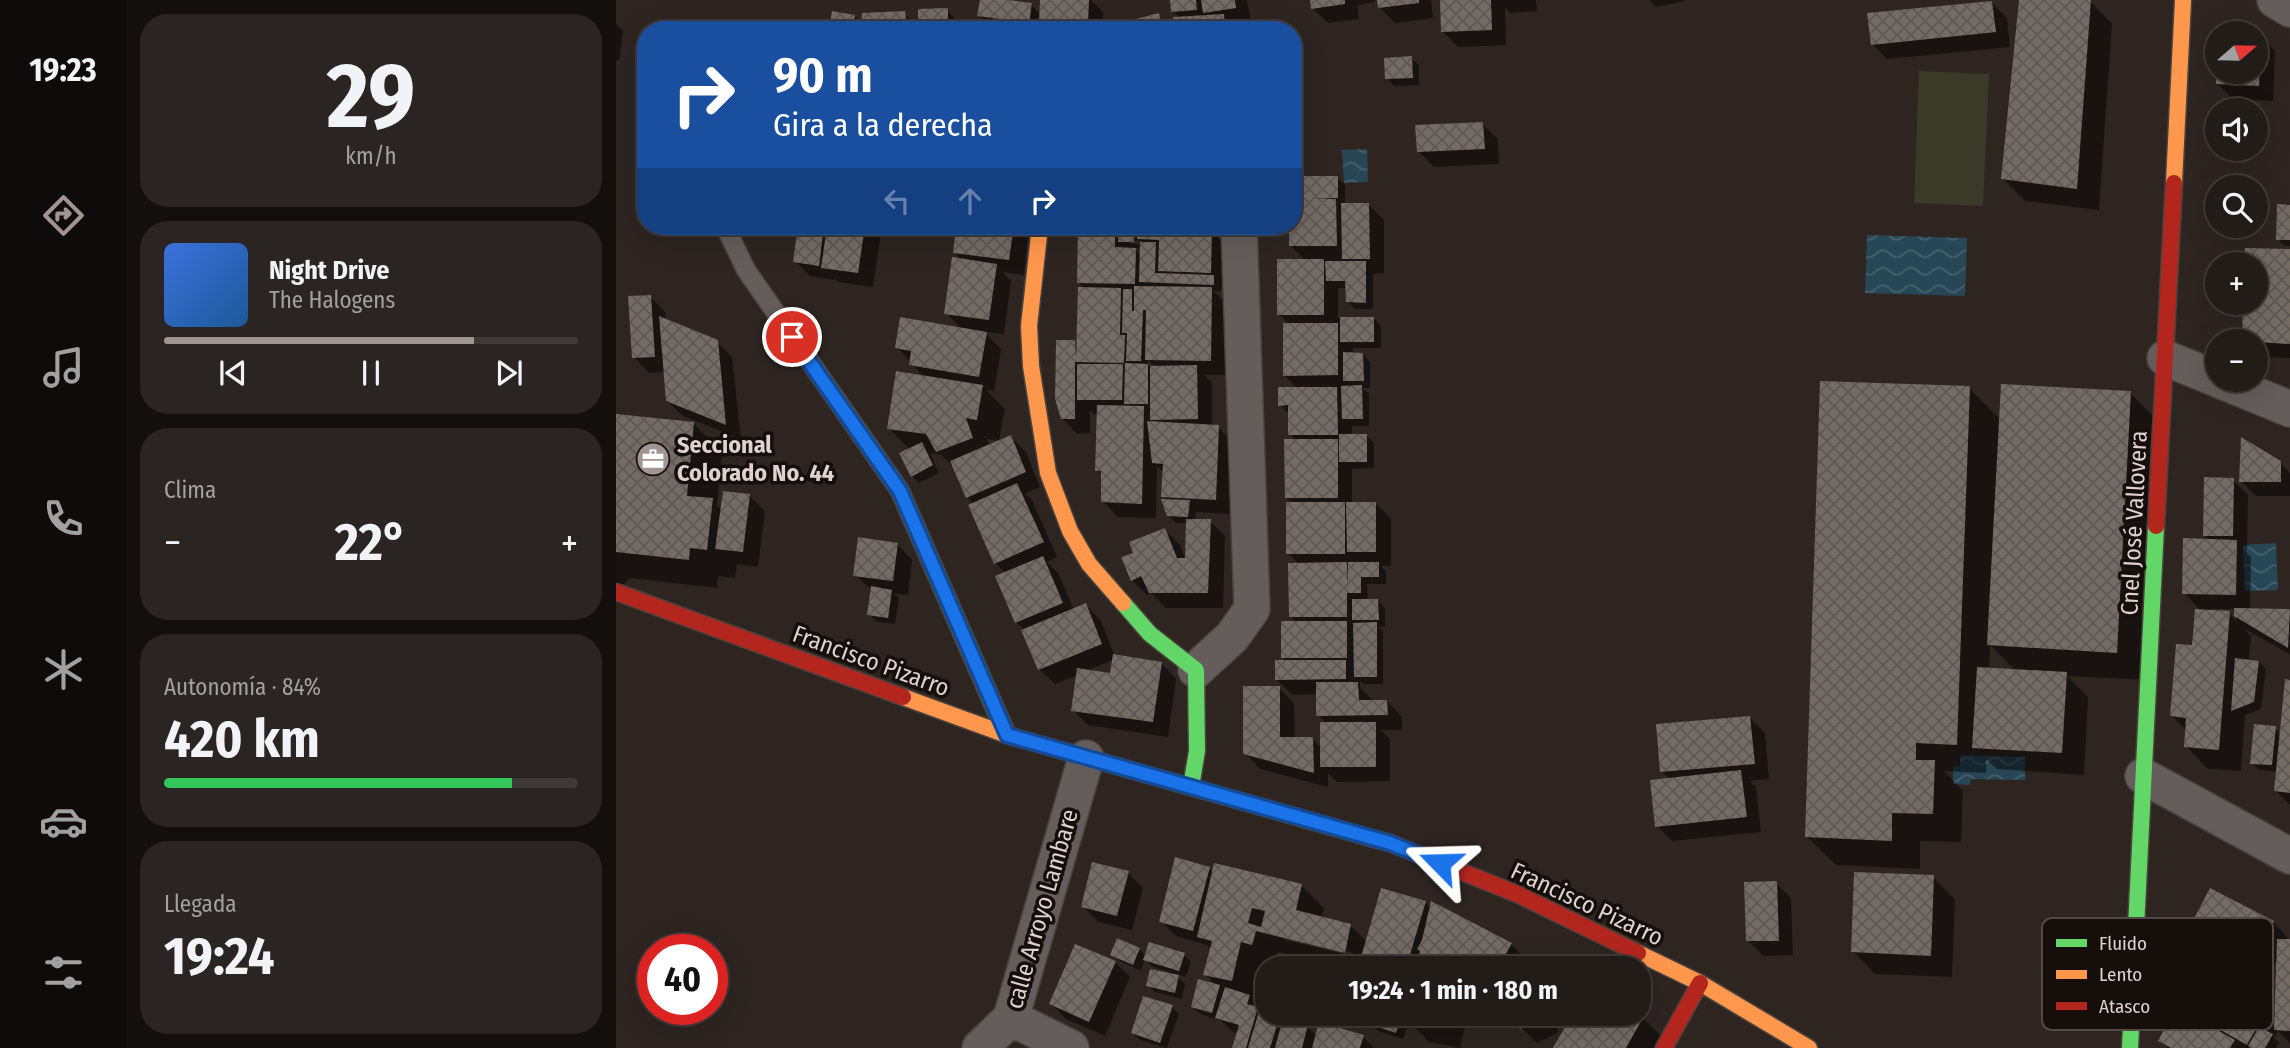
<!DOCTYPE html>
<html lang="es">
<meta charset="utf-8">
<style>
body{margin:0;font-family:"Fira Sans Condensed",sans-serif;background:#2a2522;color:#f1f3f6;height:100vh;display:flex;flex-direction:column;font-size:26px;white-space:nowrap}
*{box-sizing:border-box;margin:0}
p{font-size:23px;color:#a2a1a2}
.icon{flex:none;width:38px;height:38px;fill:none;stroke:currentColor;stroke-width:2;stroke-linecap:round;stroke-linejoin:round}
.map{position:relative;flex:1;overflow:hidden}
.side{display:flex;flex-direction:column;gap:14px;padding:14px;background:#130f0e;width:490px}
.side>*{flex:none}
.banner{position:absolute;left:21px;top:21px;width:665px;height:214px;border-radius:28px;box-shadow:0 7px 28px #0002,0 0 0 2px #3f3a38;background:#1a4fa0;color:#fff;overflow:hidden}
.needle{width:46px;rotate:70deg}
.controls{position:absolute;left:1589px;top:21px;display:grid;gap:14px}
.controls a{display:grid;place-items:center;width:63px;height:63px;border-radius:50%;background:#221c19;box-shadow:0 7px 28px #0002,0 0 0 2px #3f3a38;font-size:35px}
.speed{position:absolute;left:21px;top:934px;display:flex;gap:14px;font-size:35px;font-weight:700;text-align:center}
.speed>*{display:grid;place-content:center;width:91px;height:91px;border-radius:50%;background:#221c19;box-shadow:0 7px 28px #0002,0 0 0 2px #3f3a38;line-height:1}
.speed .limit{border:10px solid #d22;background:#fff;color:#111}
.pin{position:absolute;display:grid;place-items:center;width:60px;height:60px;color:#fff;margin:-30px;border:4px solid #fff;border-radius:50%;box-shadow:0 2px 7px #0007}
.me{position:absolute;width:77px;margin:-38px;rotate:292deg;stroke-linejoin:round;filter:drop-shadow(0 0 5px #0008)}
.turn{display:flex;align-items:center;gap:24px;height:147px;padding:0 21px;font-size:32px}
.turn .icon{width:91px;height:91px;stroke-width:2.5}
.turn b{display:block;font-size:49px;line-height:60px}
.lanes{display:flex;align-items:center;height:66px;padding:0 21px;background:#0003;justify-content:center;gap:35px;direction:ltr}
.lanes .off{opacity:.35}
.big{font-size:52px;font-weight:700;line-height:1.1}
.side .widget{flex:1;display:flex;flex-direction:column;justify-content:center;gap:10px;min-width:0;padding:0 24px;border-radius:28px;background:#2a2522}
.side .dial{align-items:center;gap:0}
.dial b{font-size:91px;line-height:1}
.song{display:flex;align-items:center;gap:21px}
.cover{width:84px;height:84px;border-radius:10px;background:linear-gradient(135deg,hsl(220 70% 55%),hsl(210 70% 35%))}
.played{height:7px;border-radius:4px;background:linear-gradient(90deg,#a19591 75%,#3f3a38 75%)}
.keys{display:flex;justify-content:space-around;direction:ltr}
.heat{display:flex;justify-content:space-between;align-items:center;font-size:38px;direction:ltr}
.charge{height:10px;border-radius:5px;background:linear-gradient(90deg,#34c759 84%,#3f3a38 0)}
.trip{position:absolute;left:639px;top:956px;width:396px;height:70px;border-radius:28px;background:#221c19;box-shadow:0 7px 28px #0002,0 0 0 2px #3f3a38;font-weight:700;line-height:70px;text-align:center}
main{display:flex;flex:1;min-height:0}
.dock{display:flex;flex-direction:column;width:126px;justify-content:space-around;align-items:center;background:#0e0b0a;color:#a2a1a2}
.dock .icon{width:49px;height:49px}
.dock .active{color:#a19591}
.dock b{font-size:32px;color:#f1f3f6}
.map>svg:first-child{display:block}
.pitch{fill:#3a3a29}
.water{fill:url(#water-waves)}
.shadow{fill:#0007;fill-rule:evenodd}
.building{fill:url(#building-cross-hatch);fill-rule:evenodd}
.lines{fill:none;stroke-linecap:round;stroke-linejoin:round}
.lane-casing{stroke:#49423d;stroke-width:21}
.street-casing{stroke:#49423d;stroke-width:38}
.fast-casing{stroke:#49423d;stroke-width:19}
.slow-casing{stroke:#49423d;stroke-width:19}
.jam-casing{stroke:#49423d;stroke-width:19}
.lane{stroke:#645d5c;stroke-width:18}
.street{stroke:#645d5c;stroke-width:35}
.fast{stroke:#63d668;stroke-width:16}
.slow{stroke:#ff974d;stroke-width:16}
.jam{stroke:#b3261e;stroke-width:16}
.route-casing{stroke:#114b97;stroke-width:18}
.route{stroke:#1a73e8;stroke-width:12}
.labels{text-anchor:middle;stroke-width:7;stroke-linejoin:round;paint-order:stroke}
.poi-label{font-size:24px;font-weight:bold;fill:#dfd2cd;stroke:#160e0b;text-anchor:start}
.street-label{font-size:24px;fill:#dfd2cd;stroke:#160e0b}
.key{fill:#160e0b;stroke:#524945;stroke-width:2}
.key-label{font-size:19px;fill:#dfd2cd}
</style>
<main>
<nav class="dock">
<b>19:23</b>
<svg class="icon active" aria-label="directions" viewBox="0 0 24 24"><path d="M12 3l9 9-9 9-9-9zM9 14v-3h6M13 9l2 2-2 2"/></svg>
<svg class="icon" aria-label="music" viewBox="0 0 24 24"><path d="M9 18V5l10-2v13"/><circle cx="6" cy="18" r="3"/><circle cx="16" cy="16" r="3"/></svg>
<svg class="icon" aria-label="phone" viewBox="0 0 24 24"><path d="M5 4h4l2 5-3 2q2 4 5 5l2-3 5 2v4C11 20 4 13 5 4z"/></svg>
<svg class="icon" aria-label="climate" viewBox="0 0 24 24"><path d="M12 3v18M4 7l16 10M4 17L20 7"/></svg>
<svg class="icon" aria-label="car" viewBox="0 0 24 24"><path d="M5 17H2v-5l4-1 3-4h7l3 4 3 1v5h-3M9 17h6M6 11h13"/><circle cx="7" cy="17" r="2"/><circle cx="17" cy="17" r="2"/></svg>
<svg class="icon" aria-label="filters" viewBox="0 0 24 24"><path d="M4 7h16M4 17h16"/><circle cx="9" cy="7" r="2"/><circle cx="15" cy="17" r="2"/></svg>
</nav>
<section class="side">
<div class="widget dial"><b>29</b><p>km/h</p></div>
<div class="widget">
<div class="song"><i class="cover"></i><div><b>Night Drive</b><p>The Halogens</p></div></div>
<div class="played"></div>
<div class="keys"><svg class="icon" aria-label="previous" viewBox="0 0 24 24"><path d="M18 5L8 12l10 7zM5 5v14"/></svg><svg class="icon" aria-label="pause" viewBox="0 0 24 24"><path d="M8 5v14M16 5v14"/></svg><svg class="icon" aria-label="next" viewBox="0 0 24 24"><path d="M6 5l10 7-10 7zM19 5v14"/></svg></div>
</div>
<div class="widget"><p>Clima</p>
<div class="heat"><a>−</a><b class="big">22°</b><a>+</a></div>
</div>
<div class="widget"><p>Autonomía · 84%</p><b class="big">420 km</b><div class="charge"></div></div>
<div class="widget"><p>Llegada</p><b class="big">19:24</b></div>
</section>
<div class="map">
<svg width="1674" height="1048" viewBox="0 0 1674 1048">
<defs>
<pattern id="water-waves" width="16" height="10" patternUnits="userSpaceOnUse" patternTransform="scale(1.75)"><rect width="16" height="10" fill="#274756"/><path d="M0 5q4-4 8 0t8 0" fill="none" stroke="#46616d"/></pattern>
<pattern id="building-cross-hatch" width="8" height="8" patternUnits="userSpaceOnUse" patternTransform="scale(1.75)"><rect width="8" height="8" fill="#746b64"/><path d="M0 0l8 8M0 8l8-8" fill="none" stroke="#5e5753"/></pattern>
</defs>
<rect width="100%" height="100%" fill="#2e2521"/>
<path class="pitch" d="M1303,71L1373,74L1367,206L1298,203Z"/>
<path class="water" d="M751,149L752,182L728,183L726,150Z
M1251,235L1351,238L1349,296L1249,293Z
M1660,543L1662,590L1629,591L1627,545Z
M1344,755L1409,757V780L1355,779L1354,785L1337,784V767L1344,766Z"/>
<path class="shadow" d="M365,0L415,5L425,15V0H475L487,12V30H434L422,17L420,29L370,22L363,15Z
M556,0H631L635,23L615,26V30H559L564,18L557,11Z
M695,0H759V2L742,5L743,19L712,23L696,8Z
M763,0H815L817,18L779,23L763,7Z
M826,0H920L921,11L894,13L889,7L890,45L842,47L827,32Z
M1033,0H1069V1L1040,7Z
M1405,0L1474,1L1496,24L1483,210L1409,201L1387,179Z
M1376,3L1391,18L1394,47L1271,59L1256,44Z
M331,10L338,18V30H304Z
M288,13L295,20L297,30H247L245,28V30H215L238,16L247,25Z
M542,15L557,30H504Z
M0,24L7,31L3,61L0,60Z
M1640,35H1644L1659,51L1657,101L1617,99L1601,84L1602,72H1640Z
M795,58L803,65V85L778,86L771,78Z
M866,124L882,139L883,164L818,167L803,152Z
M677,177L721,178L729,185V205H753L768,220V273L757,274V309H739L732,302L731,288H722V318H758L765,326V348H737V354H747L754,362V388H746L753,394V426H736V436L750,435L758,443V468L736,469V503H760L775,519V566H765L770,571V584H751L752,601H762L769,608V627H762L767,631V684H747L744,681V687L757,701H771L786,717V730H765L774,739V781L721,782L712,773V787L644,769L629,753L663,688L678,703L679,739H697L706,748L711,724L702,715V694L676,695L660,679L671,662L667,657L681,623L675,617L683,564L672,553L677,504L670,497L680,440L674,434V415L664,405L682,389L668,375L674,325L663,314L690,261L675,246V233L668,226H677Z
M1662,206L1674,207V246H1669L1662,239Z
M184,226H266L257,287L222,282L218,278V280L194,276L179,261Z
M325,226H413L408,275L386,272L395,281L388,334L368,332L385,349L378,391L370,390L389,409L383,441L371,439L374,446L395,437L410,452L424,487L409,494L416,500L441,557L431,562L442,573L458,610L470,605L485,621L499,656L545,663L560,679L552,737L472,725L457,710L462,675L439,684L423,669L409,630L400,622L390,573L379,563L358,504L351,497L340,469L325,455L314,453L323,473L303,483L296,476L294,450L273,428L308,377L281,347L346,329L330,313L347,261L338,252L341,229ZM497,660L495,675L470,671Z
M464,226H586L591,231H595L610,246L609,287H605V291H597L611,304L610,375H588L596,382V426L602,427L617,442L614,514L580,512L579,521H594L609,536L607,608H550L535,593L531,595L516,580L519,554L549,530L564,545L571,562L572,523H560L552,515V501L547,496L548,473L541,466L540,518L502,517L487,501V476L481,470L482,414H478L474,410V433L461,434L446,418L442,342H462L469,289L463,283ZM514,240L527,241V244H514ZM518,248L526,249V256ZM532,360L540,367L532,366Z
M1630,249L1674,251V358L1643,357L1640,354V341H1628L1629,303H1640V264H1630Z
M34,296L49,312L50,321L101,342L116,357L125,439L67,416L51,401L49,372L33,373L18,357Z
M1353,388L1385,420L1514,393L1543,422L1529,680L1451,676L1472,697L1468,775L1381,769L1370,759V773L1328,771L1347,791L1345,842L1304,841V869L1220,865L1191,837ZM1374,645L1400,671L1373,670Z
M0,415L78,424L106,453L101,505L106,510L134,496L149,511L142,567L121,564L119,578L102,576L101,588L14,578L0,592Z
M1664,463L1674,473V496H1640L1625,481Z
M1617,480L1632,495L1631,551H1629L1635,557L1634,610L1674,612V654L1627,628L1635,636L1633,661L1643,662L1650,669L1645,709L1629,715L1625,771L1592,769L1570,746L1571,731L1556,716L1578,647L1585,611L1568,593L1594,541L1588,535ZM1595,609H1620V621L1613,613L1594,612Z
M281,544L296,560L292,595L278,594L283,598L279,624L261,622L253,614L257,591L239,575Z
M1670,681H1674V805L1660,791L1662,772L1643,770L1636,763L1659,728L1665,734Z
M1134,718L1149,733L1153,779L1134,781L1140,787L1145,832L1056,841L1041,826L1054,779L1046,772Z
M593,868L598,873L685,885L708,908L705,918L735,926L751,942L809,902L815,909L895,944L917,967L714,968L715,965L662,952L659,966L647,963L638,1001L649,1012L663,1016L667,1020L691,1027L701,1037H747L758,1048H618L622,1034L617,1032L604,1020L584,1014L577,1007L601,986L589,974L595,949L591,945L560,936L545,921ZM669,936L737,953V956L669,940Z
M512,873L527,888L516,930L482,922L467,906Z
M1317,877L1339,900L1336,977L1259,974L1237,951Z
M1160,883L1175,898L1177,955L1147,956L1132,940Z
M1657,922L1672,938L1670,941H1674V1043L1662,1031L1658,1038L1663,1043L1660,1048H1552L1544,1041L1575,1016L1566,1007L1600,974L1602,954L1589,947L1574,932ZM1663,956L1660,1012L1653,1004L1631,992L1639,977L1632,970L1651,979Z
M523,949L530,956L568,955L575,962L570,977L559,974L569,984L566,999L539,992L532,985L553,975L554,972L537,967L529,959L525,971L504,961L496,954Z
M499,962L514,977L489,1036L450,1019L435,1004Z
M556,1007L563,1014L551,1048L524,1040L517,1033Z
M732,1013H852L844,1048L813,1042L793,1021L787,1039L762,1031L755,1024L756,1019Z
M898,1013H934L943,1032L921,1043L906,1028Z
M1027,1018L1049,1040L1045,1048H939Z"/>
<path class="building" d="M364,0H392L416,3L413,23L361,16Z
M424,0H473L472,23L423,21Z
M554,0H580L581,10L555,12Z
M585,0H619L620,8L587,13Z
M694,0H729V4L695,9Z
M761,0H803V3L762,8Z
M824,0H875L876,30L825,32Z
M1403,0H1475L1461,189L1385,179Z
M1376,1L1380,32L1255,45L1251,13Z
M332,8V30H302V9Z
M216,11L239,15L237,30H213Z
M289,11L291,26L245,30L246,13Z
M543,13L547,30H502L500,24Z
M608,14L609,30H557V17Z
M1640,33L1645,34L1643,86L1600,84V72H1640Z
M796,56L797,78L769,79L768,58Z
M867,122L869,149L801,152L799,125Z
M677,176H722V198H695L720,199L721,246H673V226H677Z
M725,203H753L754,259H726Z
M1661,204L1674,205V240H1660Z
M182,226H208L203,266L177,262Z
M211,226H249L242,273L205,268Z
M340,226H398L393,260L337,253Z
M462,226H499V247L520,248L519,284L461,283Z
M502,226H519L518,242H502Z
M521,226H578V229H596L595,273L542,271L543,240L521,239Z
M524,242H540L539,273L598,275V285L523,282Z
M1629,248L1674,249V344L1626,341L1627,303H1640V264H1628Z
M336,257L381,264L373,320L328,314Z
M661,259H708V315H661Z
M709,261H750V303L730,302L729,281H710Z
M518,286L596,287L595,361L529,360L530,310H527L525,361H510L511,333H506L507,289H516V311H518Z
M462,287L505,288L504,335H509L508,363L459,362V419H445L439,399L440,340H459L460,358Z
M35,295L39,357L16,358L12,296Z
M43,316L102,340L110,425L50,401Z
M284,317L371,332L363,377L293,365L295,351L279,348Z
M724,317H758V342H724Z
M667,323H722V375L667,376Z
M727,352L747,353L748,381H727Z
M509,363L532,364V404H508Z
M461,364H507L506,400H461Z
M581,365L582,419L534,420V366Z
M280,371L367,385L361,420L350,418L357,438L320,452L310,434L271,429Z
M1204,381L1354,386L1341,745L1300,743V760H1319L1317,814L1276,813V841L1189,837Z
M1385,384L1515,391L1501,653L1371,645Z
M746,385L747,419H726L725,386Z
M662,387H721L722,435H672V405L662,406Z
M481,405L528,406L526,504L485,502V471H479Z
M0,414L78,422L71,496L97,498L91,550L74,548L73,560L0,552Z
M531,421L603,425L600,500L545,497L547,464L536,463Z
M723,434H751V462H723Z
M395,435L410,472L350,498L334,461Z
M1625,437L1665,461V482H1623Z
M668,439H722V498H669Z
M306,442L317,465L295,477L283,453Z
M1588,477L1618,478L1617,536H1587Z
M401,483L428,542L378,564L352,505Z
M107,491L134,494L127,552L99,549Z
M545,499L574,500L572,517L551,516Z
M670,502H729V554H670Z
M730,502H760V552H731Z
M570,519H595L592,593H533L525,576L515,581L505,557L517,553L513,542L549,528L561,558H569Z
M242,537L282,543L277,581L237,576Z
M1567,538L1621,540L1620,595L1566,594Z
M427,556L447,603L399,623L379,576Z
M731,562V589L732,562H763V577H745V593H731V617H673L672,563Z
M255,586L276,590L272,618L251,615Z
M736,599H762L763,620H736Z
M470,603L486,644L422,670L405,630Z
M1618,608L1674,609L1672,648L1618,616Z
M1579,609L1614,611L1603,750L1568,747L1570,718L1554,716L1560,644L1576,645Z
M665,621H731V658H665Z
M761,622V677H738L737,623Z
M497,654L546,662L537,722L455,711L461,668L494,673Z
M1619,658L1643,661L1638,702L1615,711Z
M659,660H730V679L659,680Z
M1361,667L1451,672L1446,753L1356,748Z
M1669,679L1674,680V793L1658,791Z
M700,682H742L743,700H771L772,715L700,716Z
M627,686H664V737H697L698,773L627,754Z
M1134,716L1139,764L1044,772L1040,724Z
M704,722H760V767H704Z
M1638,724L1660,726L1656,765L1634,764Z
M1125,770L1131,817L1039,827L1034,780Z
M559,857L594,867L577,931L543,922Z
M476,862L513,871L501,916L465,907Z
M598,863L686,884L680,910L735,924L729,953L640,931L636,945L625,942L616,981L587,975L596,941L581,937ZM636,908L649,911L645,927L632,923Z
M1238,872L1318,875L1315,956L1235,952Z
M1161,881L1163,941H1130L1128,882Z
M765,888L810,901L790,968H713L715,958L743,964Z
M1594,888L1658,921L1635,965L1571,932Z
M815,901L896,943L882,968H800L804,951L801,949L806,940Z
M501,938L524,948L517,965L494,955Z
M1661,939H1674V1031L1658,1030Z
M533,942L569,953L563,971L527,960Z
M459,944L500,961L473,1022L433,1004Z
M1601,952L1633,969L1625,984L1601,973L1654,1003L1631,1045L1564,1007L1587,965L1592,968Z
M534,969L563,975L559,993L530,986Z
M582,979L604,985L596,1013L575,1007Z
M609,987L634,995L631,1004L642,1007L630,1048H616L623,1025L599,1018Z
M527,996L557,1005L544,1043L515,1033Z
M1560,1007L1619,1040L1614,1048H1555L1542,1041Z
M644,1008L651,1011V1013L664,1015L654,1048H632Z
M756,1013H786L780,1033L753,1024Z
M790,1013H825L822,1028L788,1020Z
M896,1013H928L929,1016L904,1029Z
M957,1013H1023L1028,1016L1010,1048H937Z
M667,1018L692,1025L686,1048H659Z
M703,1022L748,1035L744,1048H696Z
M1643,1027L1657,1034L1649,1048H1635L1632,1046Z"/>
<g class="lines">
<defs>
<path id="lane" d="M109,226L130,270L284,491L389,731"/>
<path id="street" d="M1659,0L1674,9
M1549,358L1601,379
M1603,380L1674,409
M580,670L616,637L636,609L623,226
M1527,776L1674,856
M395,1018L455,1048
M364,1048L395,1018L470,758"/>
<path id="fast" d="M507,603L534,634L580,670L581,751L575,787
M1514,1048L1540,526"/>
<path id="slow" d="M1558,183L1567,0
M424,226L413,326L415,366L432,473L454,531L473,564L507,603
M287,697L391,735L755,838
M1022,953L1084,983L1193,1048"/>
<path id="jam" d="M1540,526L1558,183
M0,592L287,697
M755,838L774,843L901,894L1022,953
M1048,1048L1084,983"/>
</defs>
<use href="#lane" class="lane-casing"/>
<use href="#street" class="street-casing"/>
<use href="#fast" class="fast-casing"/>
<use href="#slow" class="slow-casing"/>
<use href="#jam" class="jam-casing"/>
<use href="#lane" class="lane"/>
<use href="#street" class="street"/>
<use href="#fast" class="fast"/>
<use href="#slow" class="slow"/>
<use href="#jam" class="jam"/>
</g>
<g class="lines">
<defs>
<path id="route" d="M176,337L284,491L391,735L774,843L824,863"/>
</defs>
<use href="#route" class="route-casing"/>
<use href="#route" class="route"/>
</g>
<defs>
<symbol id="office-disc" viewBox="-11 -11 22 22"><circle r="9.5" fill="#a19591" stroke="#160e0b"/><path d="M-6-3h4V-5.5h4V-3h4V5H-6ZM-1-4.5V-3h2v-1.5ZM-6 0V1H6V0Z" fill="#fff"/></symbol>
</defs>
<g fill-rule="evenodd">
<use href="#office-disc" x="18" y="440" width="38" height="38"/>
</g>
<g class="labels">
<g class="poi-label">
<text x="61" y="453">Seccional<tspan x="61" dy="28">Colorado No. 44</tspan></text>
</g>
<g class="street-label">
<text transform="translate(1518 523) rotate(-87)" y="8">Cnel José Vallovera</text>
<text transform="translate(255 661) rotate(20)" y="8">Francisco Pizarro</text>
<text transform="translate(971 904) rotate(25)" y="8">Francisco Pizarro</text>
<text transform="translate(426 909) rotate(-74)" y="8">calle Arroyo Lambare</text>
</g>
</g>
<rect x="1426" y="918" width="231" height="112" rx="10" class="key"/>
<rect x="1440" y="939" width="31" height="8" fill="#63d668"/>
<rect x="1440" y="970" width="31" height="9" fill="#ff974d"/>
<rect x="1440" y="1002" width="31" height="8" fill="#b3261e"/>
<g class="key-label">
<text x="1483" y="950">Fluido</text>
<text x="1483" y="981">Lento</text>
<text x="1483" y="1013">Atasco</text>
</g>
</svg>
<div class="controls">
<a><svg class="needle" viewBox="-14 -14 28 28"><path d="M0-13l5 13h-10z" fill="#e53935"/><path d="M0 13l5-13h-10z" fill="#a2a1a2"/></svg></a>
<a><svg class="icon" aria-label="sound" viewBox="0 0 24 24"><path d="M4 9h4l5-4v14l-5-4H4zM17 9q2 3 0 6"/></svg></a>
<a><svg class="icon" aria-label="search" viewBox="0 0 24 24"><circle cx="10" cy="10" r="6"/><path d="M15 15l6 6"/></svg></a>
<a>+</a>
<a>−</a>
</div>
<div class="speed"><div class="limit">40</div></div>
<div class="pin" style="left:176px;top:337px;background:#d93025"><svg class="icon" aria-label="arrive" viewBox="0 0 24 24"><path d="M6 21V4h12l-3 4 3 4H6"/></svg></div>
<svg class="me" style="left:824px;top:863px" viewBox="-20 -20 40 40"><path d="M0-17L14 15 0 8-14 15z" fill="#1a73e8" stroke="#fff" stroke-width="4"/></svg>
<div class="trip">19:24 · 1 min · 180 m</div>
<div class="banner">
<div class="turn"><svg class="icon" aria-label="right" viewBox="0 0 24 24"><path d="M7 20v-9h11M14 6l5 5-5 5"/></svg><div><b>90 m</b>Gira a la derecha</div></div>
<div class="lanes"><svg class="icon off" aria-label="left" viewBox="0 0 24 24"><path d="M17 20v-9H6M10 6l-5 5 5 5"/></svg><svg class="icon off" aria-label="ahead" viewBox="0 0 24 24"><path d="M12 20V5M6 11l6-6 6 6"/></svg><svg class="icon" aria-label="right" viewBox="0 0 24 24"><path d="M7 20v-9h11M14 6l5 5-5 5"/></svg></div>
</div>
</div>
</main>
